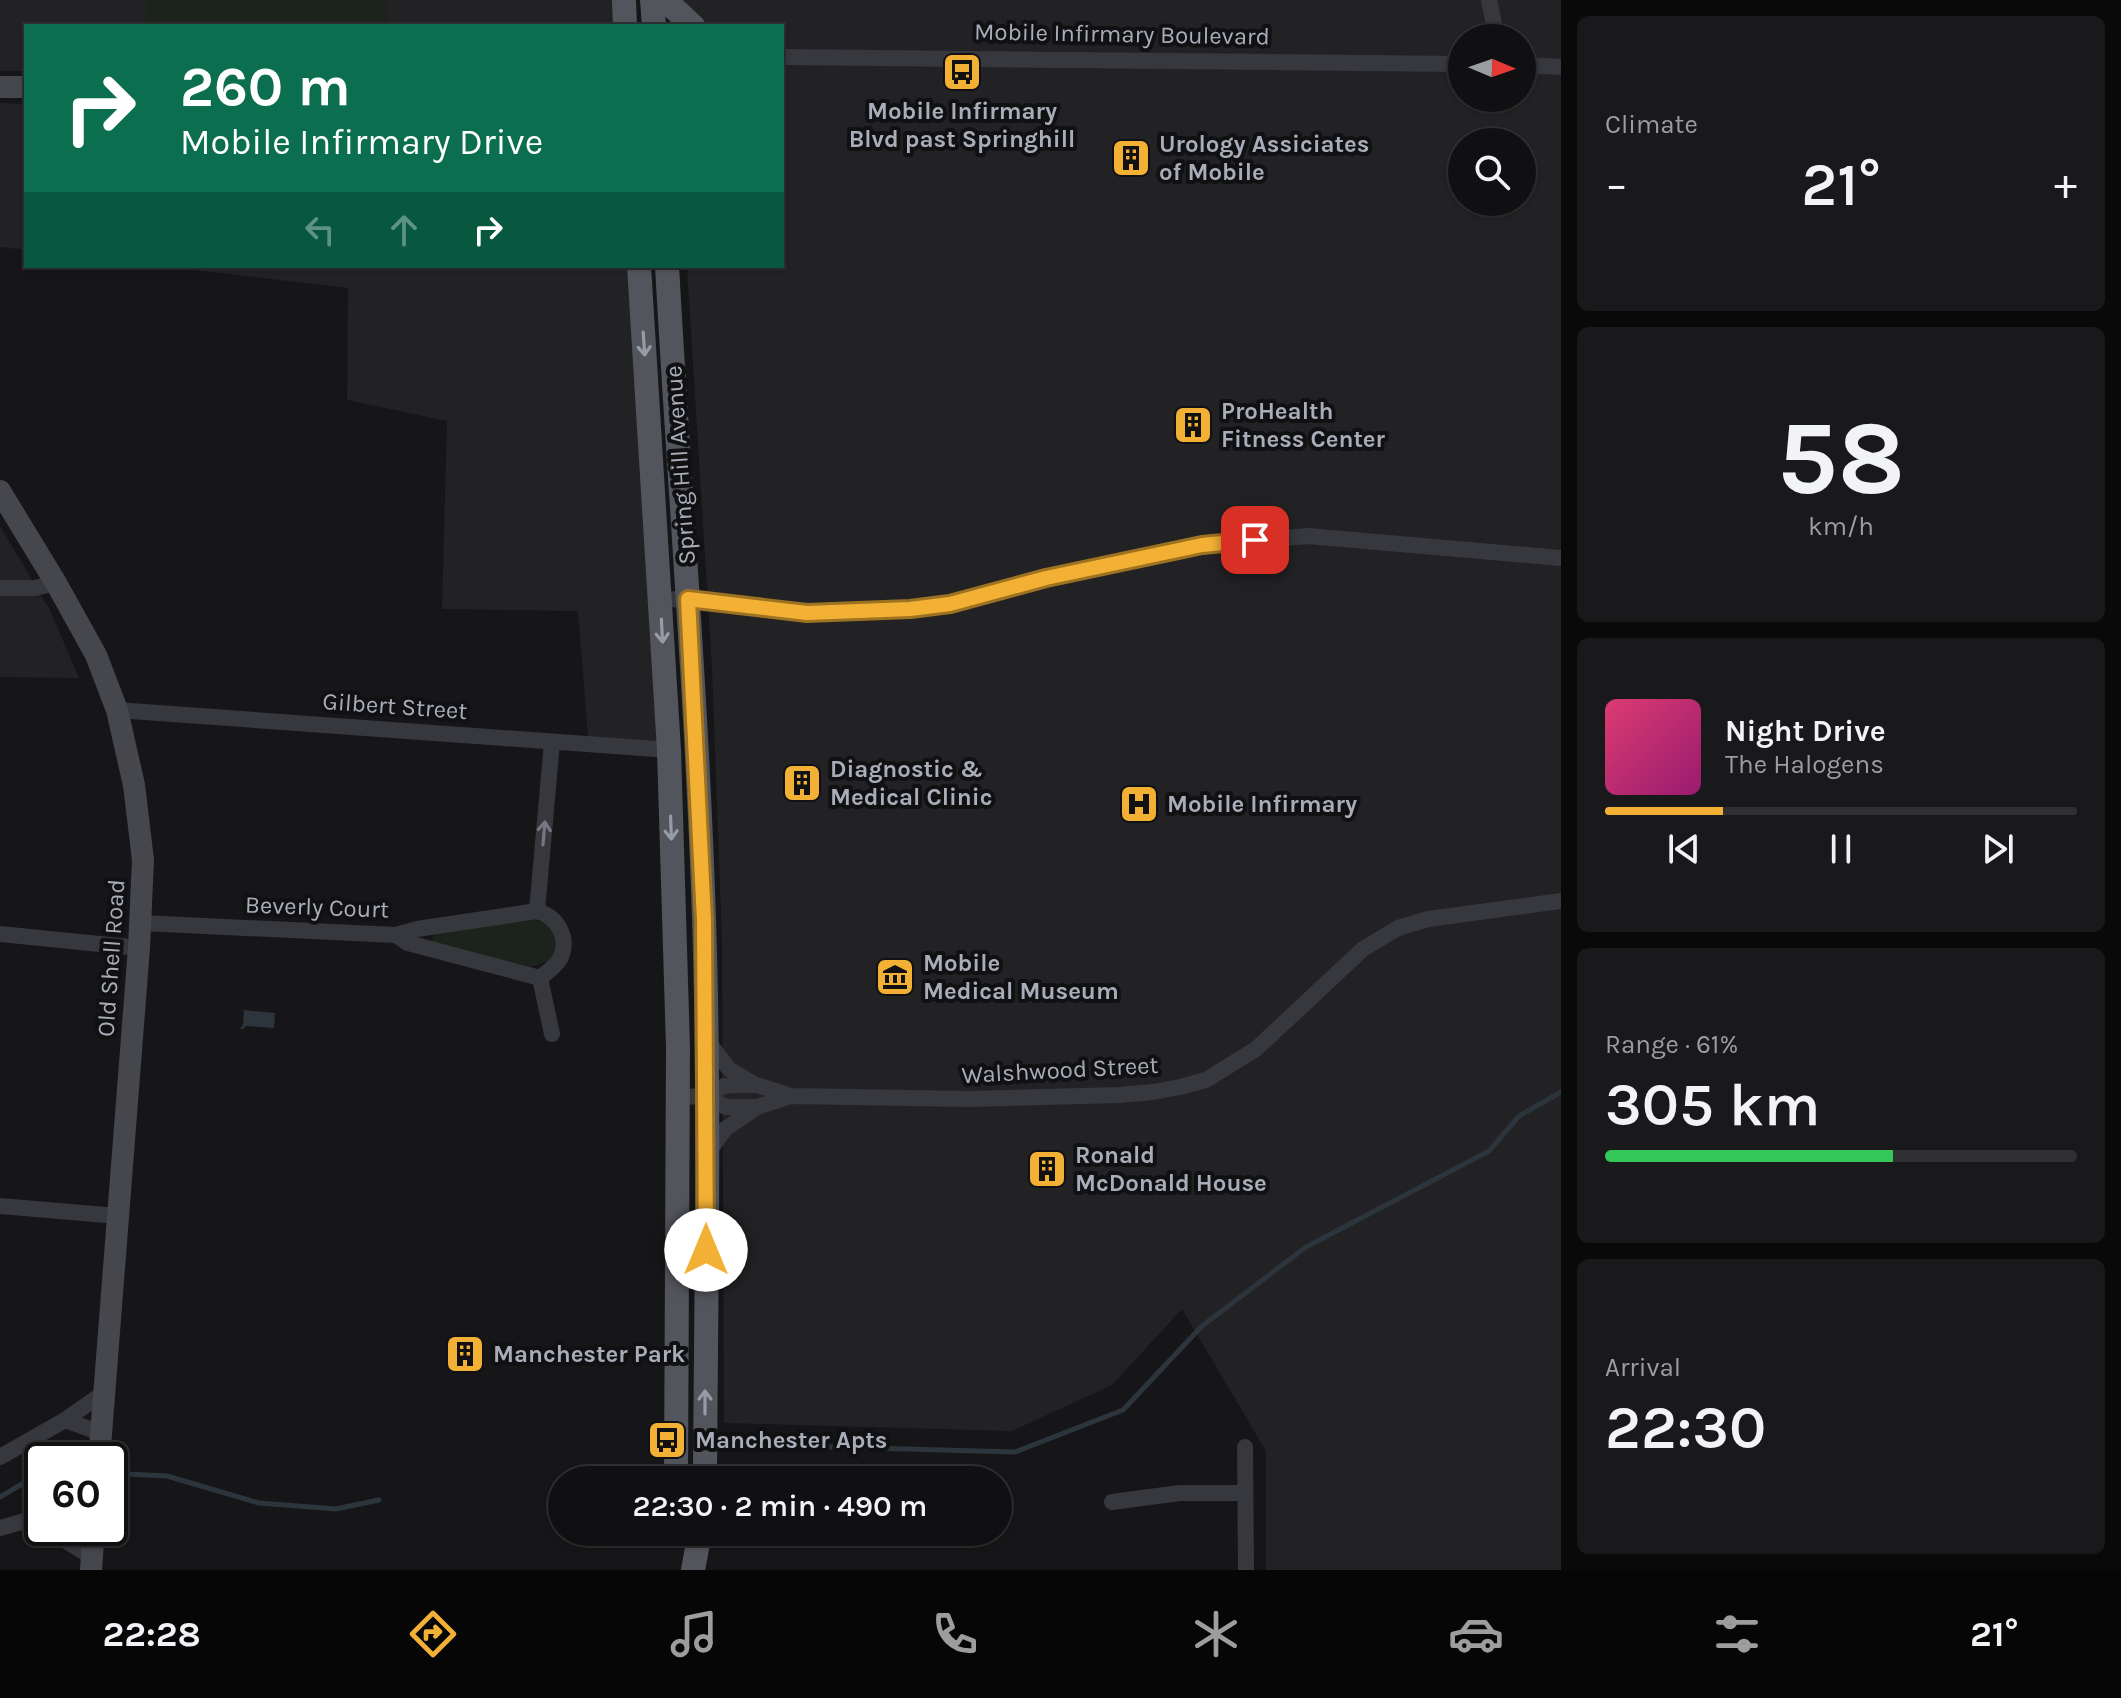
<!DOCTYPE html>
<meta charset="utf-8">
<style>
body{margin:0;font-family:Karla,sans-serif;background:#19191b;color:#f1f3f6;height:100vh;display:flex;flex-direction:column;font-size:30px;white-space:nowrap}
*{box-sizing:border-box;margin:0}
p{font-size:26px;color:#9c9d9f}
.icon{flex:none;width:44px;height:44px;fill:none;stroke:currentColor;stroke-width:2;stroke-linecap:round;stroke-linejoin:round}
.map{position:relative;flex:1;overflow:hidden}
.sheet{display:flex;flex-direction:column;gap:16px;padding:16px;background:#09090a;width:560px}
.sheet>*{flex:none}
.guide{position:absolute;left:24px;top:24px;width:760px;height:244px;border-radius:0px;box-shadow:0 2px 6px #0004,0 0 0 2px #303032;background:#0b6e4f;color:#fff;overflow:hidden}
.needle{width:52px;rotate:92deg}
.fabs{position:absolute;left:1448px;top:24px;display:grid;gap:16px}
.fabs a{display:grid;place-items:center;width:88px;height:88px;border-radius:50%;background:#101012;box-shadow:0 2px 6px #0004,0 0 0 2px #303032;font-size:40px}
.speed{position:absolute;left:24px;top:1442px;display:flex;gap:16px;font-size:40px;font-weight:700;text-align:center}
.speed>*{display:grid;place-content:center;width:104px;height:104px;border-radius:50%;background:#101012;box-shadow:0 2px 6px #0004,0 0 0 2px #303032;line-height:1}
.speed .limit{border:4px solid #111;border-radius:12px;background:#fff;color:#111}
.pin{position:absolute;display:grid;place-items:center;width:68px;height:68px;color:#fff;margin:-34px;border-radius:16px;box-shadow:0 4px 12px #0006}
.me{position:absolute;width:88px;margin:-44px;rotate:0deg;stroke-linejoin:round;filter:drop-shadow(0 0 6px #0008)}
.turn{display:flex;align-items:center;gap:28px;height:168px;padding:0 24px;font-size:36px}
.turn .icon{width:104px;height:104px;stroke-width:2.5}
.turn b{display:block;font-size:56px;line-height:68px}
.lanes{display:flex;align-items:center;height:76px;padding:0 24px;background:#0003;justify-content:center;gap:40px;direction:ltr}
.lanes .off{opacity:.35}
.big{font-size:60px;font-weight:600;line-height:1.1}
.sheet .widget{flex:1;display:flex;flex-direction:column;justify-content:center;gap:12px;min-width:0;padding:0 28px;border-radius:12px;background:#19191b}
.sheet .dial{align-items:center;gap:0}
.dial b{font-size:104px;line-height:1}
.song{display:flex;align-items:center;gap:24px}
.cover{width:96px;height:96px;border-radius:12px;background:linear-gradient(135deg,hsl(340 70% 55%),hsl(320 70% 35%))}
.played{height:8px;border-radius:4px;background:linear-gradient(90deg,#f2b134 25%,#303032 25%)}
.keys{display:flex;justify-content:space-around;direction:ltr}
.heat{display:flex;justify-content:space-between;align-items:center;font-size:44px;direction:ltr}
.charge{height:12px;border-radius:6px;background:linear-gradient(90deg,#34c759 61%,#303032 0)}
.trip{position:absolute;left:548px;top:1466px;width:464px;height:80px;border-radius:40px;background:#101012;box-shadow:0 2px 6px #0004,0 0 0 2px #303032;font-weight:600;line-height:80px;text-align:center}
.dock{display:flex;height:128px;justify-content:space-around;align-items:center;background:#060607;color:#9c9d9f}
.dock .icon{width:56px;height:56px}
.dock .selected{color:#f2b134}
.dock b{font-size:36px;color:#f1f3f6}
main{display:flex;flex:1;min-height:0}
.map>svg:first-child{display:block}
.built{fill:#222225;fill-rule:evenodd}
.green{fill:#1c231d}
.water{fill:#2c353c}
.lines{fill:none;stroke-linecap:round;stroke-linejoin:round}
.stream{stroke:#2c353c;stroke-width:5}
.street{stroke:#37383d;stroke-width:16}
.secondary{stroke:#45474d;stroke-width:22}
.primary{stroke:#53555c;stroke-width:24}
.oneway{stroke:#979ba6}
.oneway2{stroke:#757881}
.route-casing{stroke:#9d7322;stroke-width:20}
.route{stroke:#f2b134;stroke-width:14}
.labels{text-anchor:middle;stroke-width:8;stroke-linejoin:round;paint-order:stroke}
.street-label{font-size:24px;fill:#a8adb8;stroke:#111113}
.poi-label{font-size:24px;font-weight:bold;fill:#a8adb8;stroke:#111113;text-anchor:start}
</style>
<main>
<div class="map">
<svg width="1561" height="1570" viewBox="0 0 1561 1570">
<rect width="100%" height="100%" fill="#161618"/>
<path class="built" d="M0,0H618L620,26H26V71H0Z
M670,0H1561V1570H1266V1451L1182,1309L1112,1385L1012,1431L724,1423L722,942L712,667L687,266H782V26H671ZM1462,38H1522V98H1462ZM1462,142H1522V202H1462Z
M0,103L26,104V250L0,247Z
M158,266H634L661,742L588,737L578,611L442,609L447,421L347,400L348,288Z
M0,526L50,610L79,678L0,677Z"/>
<path class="green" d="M146,0H386L388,26H146Z
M533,920C558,924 559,940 552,960L530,967L436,944L433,941V936L436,933Z"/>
<path class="water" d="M244,1010L275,1013L274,1028L246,1026L243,1029H240L243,1024Z"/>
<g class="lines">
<path class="stream" d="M725,1444L1015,1452L1123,1410L1202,1326L1306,1247L1489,1151L1519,1116L1561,1092
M126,1474L167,1476L259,1503L336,1509L379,1500
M0,1497L22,1484L42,1477"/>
<path class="street" d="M1489,0L1497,38
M782,57L1462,64
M1522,65L1561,67
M0,588H35L56,583
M660,599L702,600L748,607L807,613L910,609L950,604L1046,578L1202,545L1308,536L1561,558
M117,710L669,750
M537,911L552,742
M141,923L396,935L417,929L537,911C558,917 570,938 560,959C555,967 547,972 540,978
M0,934L139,948
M396,935L408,943L540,978
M540,978L552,1034
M706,1039L729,1069L752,1083
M677,1096L706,1097L726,1107H757L791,1096
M706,1097L724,1086L736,1085H757L791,1096L968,1099L1120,1095L1153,1092L1180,1087L1206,1080L1256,1049L1363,949L1398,928L1428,919L1561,901
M707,1154L725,1129L756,1108
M0,1206L118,1216
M65,1420L101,1433
M1245,1447L1246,1570
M0,1457L65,1420L105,1392
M1112,1502L1180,1493H1245
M0,1528L42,1516
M45,1528L92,1557"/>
<path class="secondary" d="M0,87H26
M0,491L56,583L96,655L117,710L134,785L143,860L139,948L99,1460
M91,1570L94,1528"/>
<path class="primary" d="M624,0L625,26
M652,0L654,26
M665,0L693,26
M639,266L669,750L678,1047L676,1480
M667,266C679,483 697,701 704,918C710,1105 706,1293 705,1480
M693,1570L700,1532"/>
</g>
<defs><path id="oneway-shaft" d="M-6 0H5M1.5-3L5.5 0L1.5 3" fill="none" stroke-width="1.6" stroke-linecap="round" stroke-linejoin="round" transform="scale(2)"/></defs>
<g class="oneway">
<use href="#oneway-shaft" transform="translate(644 344) rotate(86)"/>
<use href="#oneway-shaft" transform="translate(662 631) rotate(87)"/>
<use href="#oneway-shaft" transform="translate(671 828) rotate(88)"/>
<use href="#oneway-shaft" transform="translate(705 1402) rotate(-90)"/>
</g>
<use class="oneway2" href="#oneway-shaft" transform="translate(544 833) rotate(-85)"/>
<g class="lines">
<defs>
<path id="route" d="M706,1250L704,920L688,599L807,613L910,609L950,604L1046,578L1202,545L1255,540"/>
</defs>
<use href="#route" class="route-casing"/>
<use href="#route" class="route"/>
</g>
<defs>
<symbol id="bus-square" viewBox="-11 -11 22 22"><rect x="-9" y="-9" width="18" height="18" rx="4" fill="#f2b134" stroke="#111113"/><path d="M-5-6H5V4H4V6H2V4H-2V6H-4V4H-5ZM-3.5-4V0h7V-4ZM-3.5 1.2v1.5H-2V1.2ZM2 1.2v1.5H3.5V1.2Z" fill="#111"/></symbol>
<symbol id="building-square" viewBox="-11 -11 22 22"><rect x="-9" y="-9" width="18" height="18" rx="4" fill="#f2b134" stroke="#111113"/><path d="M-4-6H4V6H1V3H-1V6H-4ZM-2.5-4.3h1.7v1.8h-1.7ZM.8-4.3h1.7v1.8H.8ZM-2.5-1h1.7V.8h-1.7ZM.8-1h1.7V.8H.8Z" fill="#111"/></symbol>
<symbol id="hospital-square" viewBox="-11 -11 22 22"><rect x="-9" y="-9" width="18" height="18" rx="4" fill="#f2b134" stroke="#111113"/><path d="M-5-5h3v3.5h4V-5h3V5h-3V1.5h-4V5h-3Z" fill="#111"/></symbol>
<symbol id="museum-square" viewBox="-11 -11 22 22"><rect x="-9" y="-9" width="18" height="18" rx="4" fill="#f2b134" stroke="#111113"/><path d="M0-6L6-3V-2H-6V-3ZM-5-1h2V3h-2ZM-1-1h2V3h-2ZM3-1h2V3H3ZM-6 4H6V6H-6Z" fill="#111"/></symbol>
</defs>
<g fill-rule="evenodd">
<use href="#bus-square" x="940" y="50" width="44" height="44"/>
<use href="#building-square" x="1109" y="136" width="44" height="44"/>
<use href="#building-square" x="1171" y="403" width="44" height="44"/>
<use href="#building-square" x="780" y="761" width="44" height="44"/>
<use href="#hospital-square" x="1117" y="782" width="44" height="44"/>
<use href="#museum-square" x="873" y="955" width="44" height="44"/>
<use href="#building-square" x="1025" y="1147" width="44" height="44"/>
<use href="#building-square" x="443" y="1332" width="44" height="44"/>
<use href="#bus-square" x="645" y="1418" width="44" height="44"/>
</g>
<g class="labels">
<g class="street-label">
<text transform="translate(1122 34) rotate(1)" y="8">Mobile Infirmary Boulevard</text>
<text transform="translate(680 465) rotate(-94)" y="8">Spring Hill Avenue</text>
<text transform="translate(395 706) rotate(4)" y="8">Gilbert Street</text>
<text transform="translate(317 907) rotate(2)" y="8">Beverly Court</text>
<text transform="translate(111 958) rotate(-86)" y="8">Old Shell Road</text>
<text transform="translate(1060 1070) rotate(-3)" y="8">Walshwood Street</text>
</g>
<g class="poi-label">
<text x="962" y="119" text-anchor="middle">Mobile Infirmary<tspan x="962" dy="28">Blvd past Springhill</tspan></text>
<text x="1159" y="152">Urology Assiciates<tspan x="1159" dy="28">of Mobile</tspan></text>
<text x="1221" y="419">ProHealth<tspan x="1221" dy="28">Fitness Center</tspan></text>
<text x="830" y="777">Diagnostic &amp;<tspan x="830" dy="28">Medical Clinic</tspan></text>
<text x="1167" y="812">Mobile Infirmary</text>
<text x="923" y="971">Mobile<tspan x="923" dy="28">Medical Museum</tspan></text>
<text x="1075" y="1163">Ronald<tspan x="1075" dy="28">McDonald House</tspan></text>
<text x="493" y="1362">Manchester Park</text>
<text x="695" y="1448">Manchester Apts</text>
</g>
</g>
</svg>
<div class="fabs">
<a><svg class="needle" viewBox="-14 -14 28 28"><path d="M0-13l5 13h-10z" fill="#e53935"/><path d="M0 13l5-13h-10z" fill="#9c9d9f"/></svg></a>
<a><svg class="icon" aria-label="search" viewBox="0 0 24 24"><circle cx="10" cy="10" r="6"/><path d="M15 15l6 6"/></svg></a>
</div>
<div class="speed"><div class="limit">60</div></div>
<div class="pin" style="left:1255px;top:540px;background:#d93025"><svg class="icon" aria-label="arrive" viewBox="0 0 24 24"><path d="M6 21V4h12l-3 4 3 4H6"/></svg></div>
<svg class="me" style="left:706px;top:1250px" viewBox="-20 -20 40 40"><circle r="19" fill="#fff"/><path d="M0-13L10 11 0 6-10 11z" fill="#f2b134"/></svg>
<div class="trip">22:30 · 2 min · 490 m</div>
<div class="guide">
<div class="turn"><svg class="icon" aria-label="right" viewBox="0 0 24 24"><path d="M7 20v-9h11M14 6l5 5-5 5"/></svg><div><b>260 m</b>Mobile Infirmary Drive</div></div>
<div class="lanes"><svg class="icon off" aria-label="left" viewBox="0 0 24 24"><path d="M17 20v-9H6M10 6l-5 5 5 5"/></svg><svg class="icon off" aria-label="ahead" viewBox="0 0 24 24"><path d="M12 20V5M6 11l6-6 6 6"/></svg><svg class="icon" aria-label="right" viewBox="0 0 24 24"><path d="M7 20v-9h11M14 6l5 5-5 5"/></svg></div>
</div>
</div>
<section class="sheet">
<div class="widget"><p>Climate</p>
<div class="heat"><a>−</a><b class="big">21°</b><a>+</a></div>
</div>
<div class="widget dial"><b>58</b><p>km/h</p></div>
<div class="widget">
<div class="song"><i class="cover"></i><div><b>Night Drive</b><p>The Halogens</p></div></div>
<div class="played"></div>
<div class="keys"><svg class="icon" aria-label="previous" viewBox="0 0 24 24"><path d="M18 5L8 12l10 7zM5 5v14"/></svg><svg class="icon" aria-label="pause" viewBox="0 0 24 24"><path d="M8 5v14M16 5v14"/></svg><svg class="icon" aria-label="next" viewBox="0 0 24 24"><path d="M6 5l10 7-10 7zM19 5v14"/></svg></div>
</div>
<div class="widget"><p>Range · 61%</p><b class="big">305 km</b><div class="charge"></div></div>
<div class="widget"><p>Arrival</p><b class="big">22:30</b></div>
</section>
</main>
<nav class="dock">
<b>22:28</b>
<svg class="icon selected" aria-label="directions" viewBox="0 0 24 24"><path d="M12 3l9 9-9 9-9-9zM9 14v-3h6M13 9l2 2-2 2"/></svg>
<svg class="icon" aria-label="music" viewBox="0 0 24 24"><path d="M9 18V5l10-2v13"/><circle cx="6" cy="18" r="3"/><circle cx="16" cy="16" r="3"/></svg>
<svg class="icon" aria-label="phone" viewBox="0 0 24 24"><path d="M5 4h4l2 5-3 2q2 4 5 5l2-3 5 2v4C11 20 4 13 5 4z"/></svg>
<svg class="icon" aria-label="climate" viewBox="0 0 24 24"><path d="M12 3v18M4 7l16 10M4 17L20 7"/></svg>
<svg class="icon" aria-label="car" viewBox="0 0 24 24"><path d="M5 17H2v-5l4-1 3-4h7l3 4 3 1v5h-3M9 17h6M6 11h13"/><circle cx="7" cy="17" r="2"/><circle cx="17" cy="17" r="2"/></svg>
<svg class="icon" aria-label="filters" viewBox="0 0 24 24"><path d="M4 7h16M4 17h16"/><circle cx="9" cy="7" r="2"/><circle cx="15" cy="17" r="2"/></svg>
<b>21°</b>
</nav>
